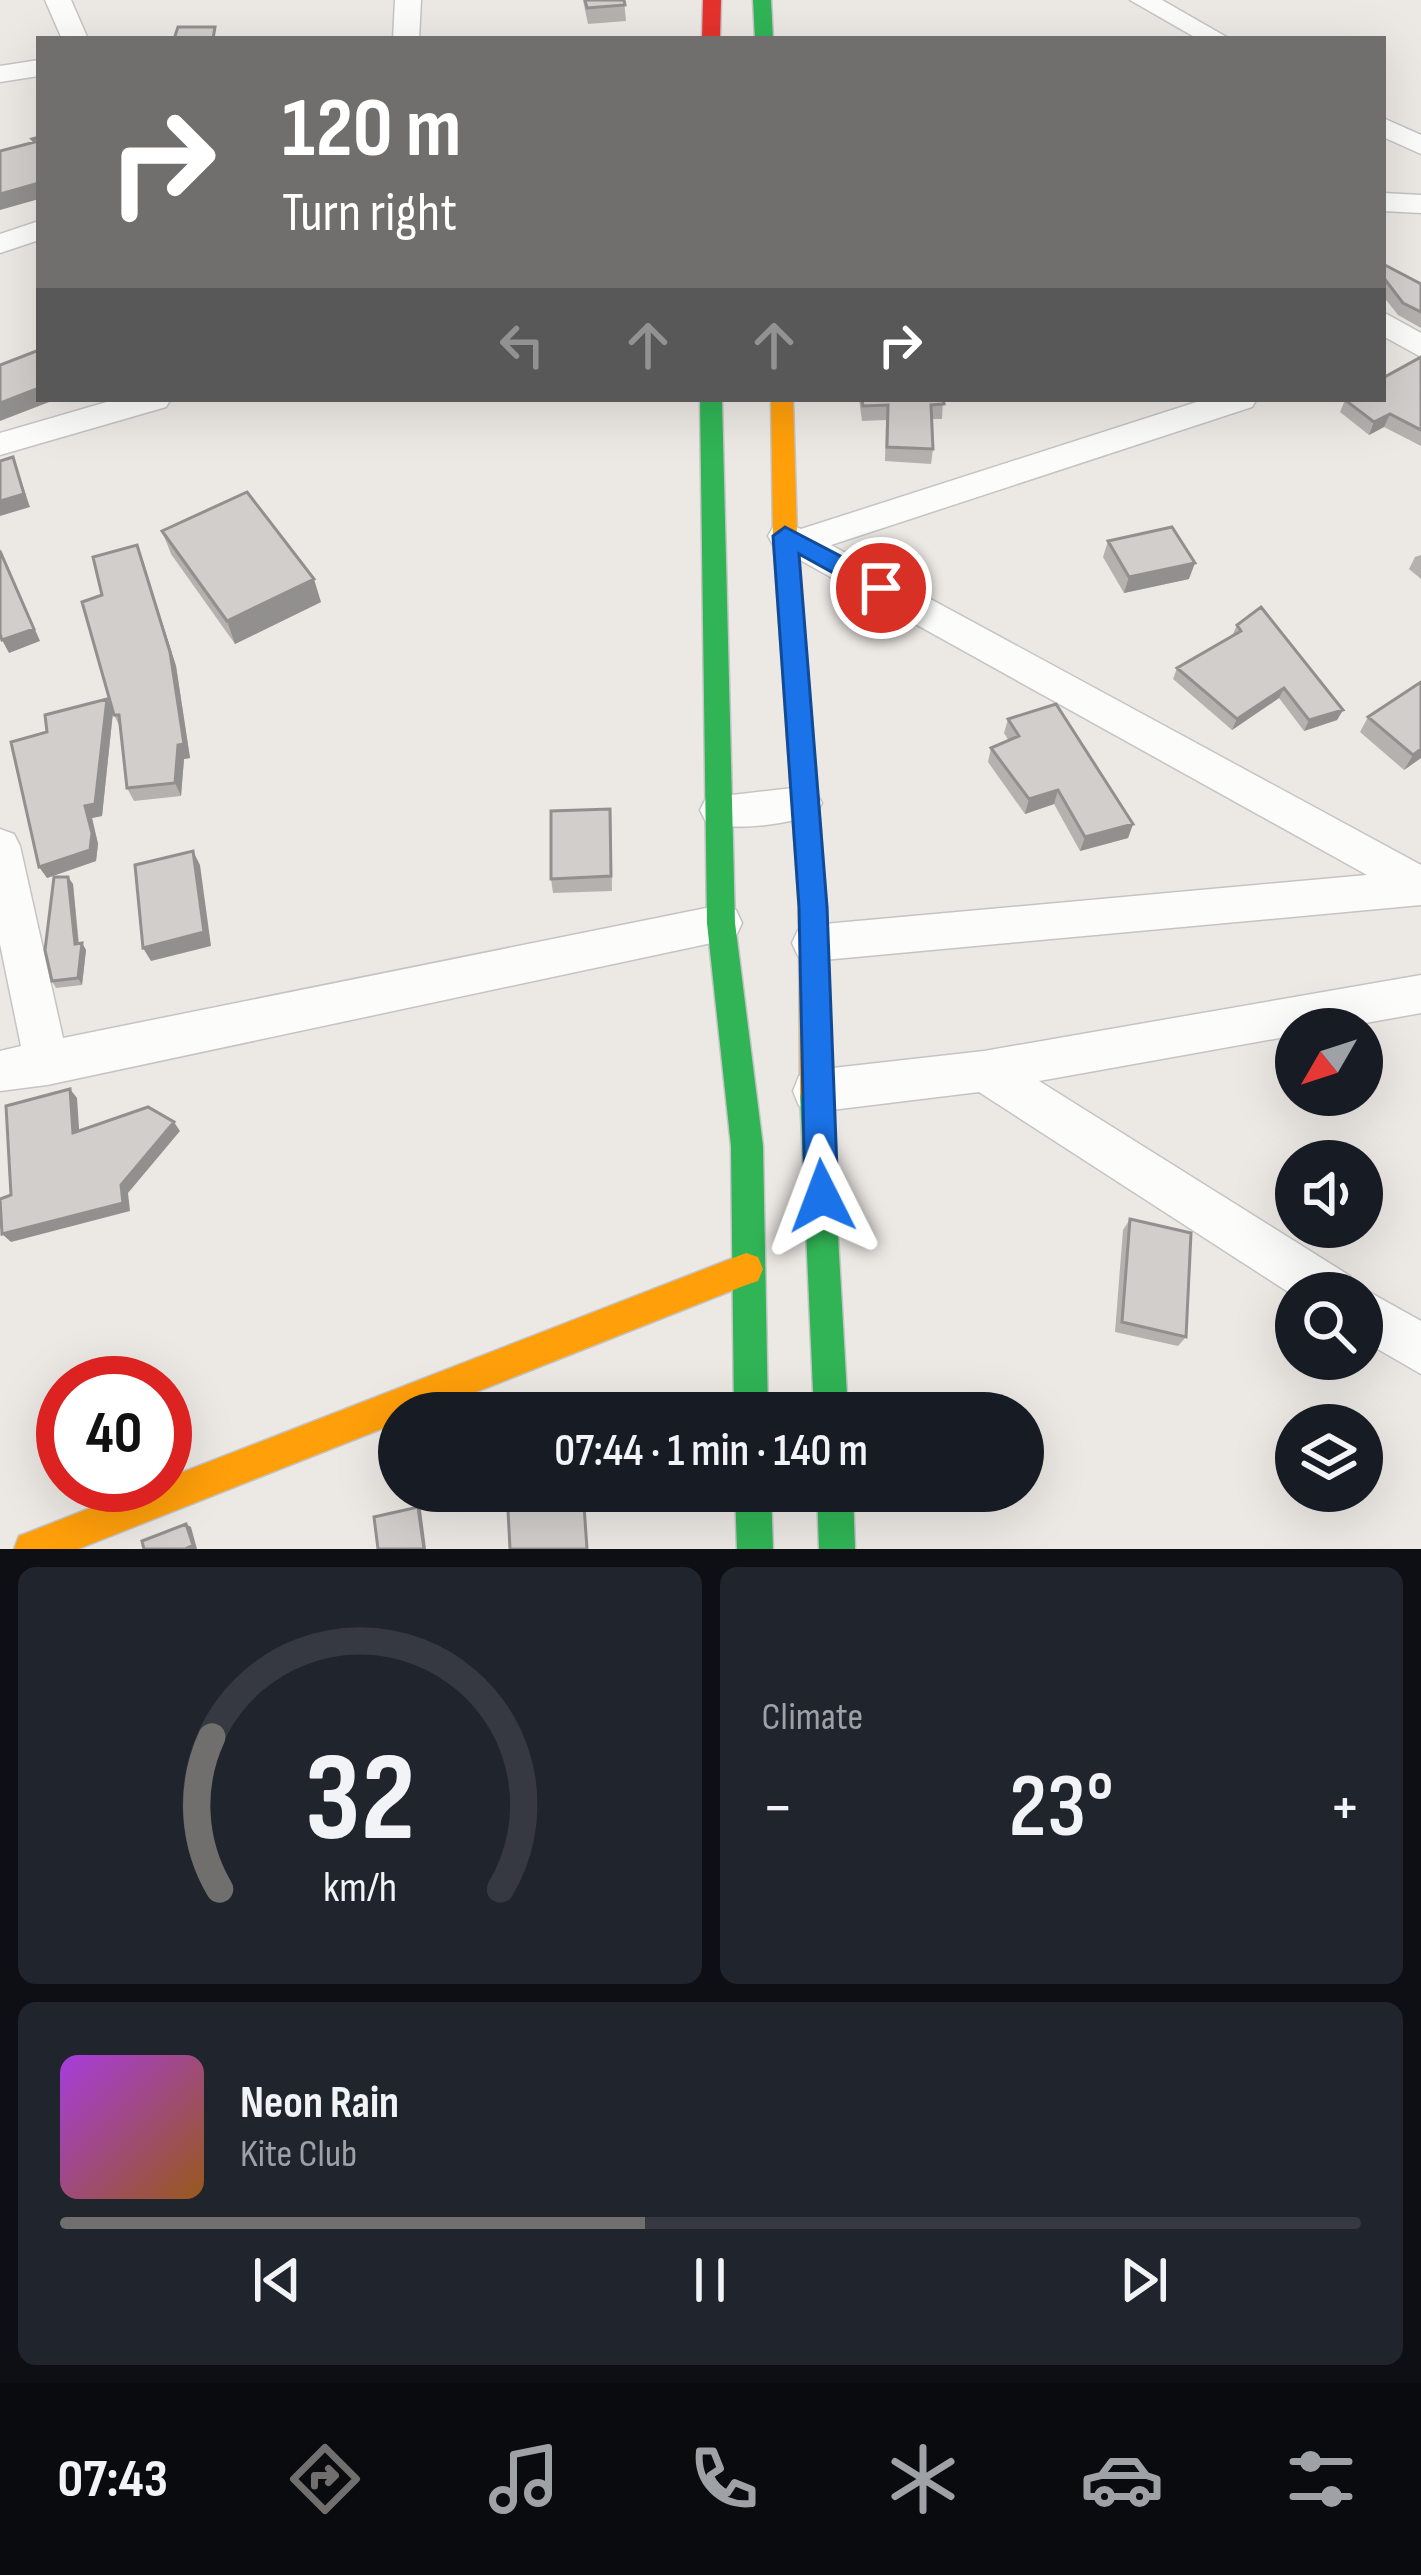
<!DOCTYPE html>
<meta charset="utf-8">
<style>
body{margin:0;font-family:"Sofia Sans Condensed",sans-serif;background:#20242c;color:#f1f3f6;height:100vh;display:flex;flex-direction:column;font-size:45px;white-space:nowrap}
*{box-sizing:border-box;margin:0}
p{font-size:39px;color:#9ea1a6}
.icon{flex:none;width:66px;height:66px;fill:none;stroke:currentColor;stroke-width:2;stroke-linecap:round;stroke-linejoin:round}
.map{position:relative;height:1549px;overflow:hidden}
.sheet{display:flex;flex-direction:column;gap:18px;padding:18px;background:#0d0f14;flex:1}
.sheet>*{flex:none}
.banner{position:absolute;left:36px;top:36px;width:1350px;height:366px;border-radius:0px;box-shadow:0 12px 48px #0002;background:#706f6e;color:#fff;overflow:hidden}
.needle{width:78px;rotate:231deg}
.buttons{position:absolute;left:1275px;top:1008px;display:grid;gap:24px}
.buttons a{display:grid;place-items:center;width:108px;height:108px;border-radius:50%;background:#171b24;box-shadow:0 12px 48px #0002;font-size:60px}
.speed{position:absolute;left:36px;top:1356px;display:flex;gap:24px;font-size:60px;font-weight:700;text-align:center}
.speed>*{display:grid;place-content:center;width:156px;height:156px;border-radius:50%;background:#171b24;box-shadow:0 12px 48px #0002;line-height:1}
.speed .limit{border:18px solid #d22;background:#fff;color:#111}
.pin{position:absolute;display:grid;place-items:center;width:102px;height:102px;color:#fff;margin:-51px;border:6px solid #fff;border-radius:50%;box-shadow:0 3px 12px #0007}
.me{position:absolute;width:132px;margin:-66px;rotate:357deg;stroke-linejoin:round;filter:drop-shadow(0 0 9px #0008)}
.turn{display:flex;align-items:center;gap:42px;height:252px;padding:0 48px;font-size:54px}
.turn .icon{width:156px;height:156px;stroke-width:2.5}
.turn b{display:block;font-size:84px;line-height:102px}
.lanes{display:flex;align-items:center;height:114px;padding:0 48px;background:#0003;justify-content:center;gap:60px;direction:ltr}
.lanes .off{opacity:.35}
.big{font-size:90px;font-weight:600;line-height:1.1}
.sheet .card{flex:1;display:flex;flex-direction:column;justify-content:center;gap:18px;min-width:0;padding:0 42px;border-radius:18px;background:#20242c}
.sheet .dial{align-items:center;gap:0}
.dial svg{height:312px;overflow:visible;fill:none;stroke:#363941;stroke-width:7;stroke-linecap:round;text-anchor:middle}
.dial text{fill:#f1f3f6;stroke:none}
.song{display:flex;align-items:center;gap:36px}
.cover{width:144px;height:144px;border-radius:18px;background:linear-gradient(135deg,hsl(280 70% 55%),hsl(30 70% 35%))}
.played{height:12px;border-radius:6px;background:linear-gradient(90deg,#706f6e 45%,#363941 45%)}
.keys{display:flex;justify-content:space-around;direction:ltr}
.heat{display:flex;justify-content:space-between;align-items:center;font-size:66px;direction:ltr}
.sheet .tiles{flex:1;display:grid;gap:18px;grid-template-columns:1fr 1fr}
.card:last-child{grid-column:span 2}
.trip{position:absolute;left:378px;top:1392px;width:666px;height:120px;border-radius:60px;background:#171b24;box-shadow:0 12px 48px #0002;font-weight:600;line-height:120px;text-align:center}
.tab-bar{display:flex;height:192px;justify-content:space-around;align-items:center;background:#090b0e;color:#9ea1a6}
.tab-bar .icon{width:84px;height:84px}
.tab-bar .active{color:#706f6e}
.tab-bar b{font-size:54px;color:#f1f3f6}
.map>svg:first-child{display:block}
.lines{fill:none;stroke-linecap:round;stroke-linejoin:round}
.street-casing{stroke:#c5c4c5;stroke-width:3}
.fast-casing{stroke:#c5c4c5;stroke-width:3}
.slow-casing{stroke:#c5c4c5;stroke-width:3}
.jam-casing{stroke:#c5c4c5;stroke-width:3}
.street{fill:#fcfcfb;fill-rule:evenodd}
.fast{fill:#30b455;fill-rule:evenodd}
.slow{fill:#ff9f0a;fill-rule:evenodd}
.jam{fill:#e5322d;fill-rule:evenodd}
.wall{fill:#b4b1af}
.shaded-wall{fill:#92908e}
.building{fill:#d1cecb;stroke:#92908e;stroke-width:3}
.route{fill:#1a73e8;stroke:#114b97;stroke-width:3}
</style>
<div class="map">
<svg width="1421" height="1549" viewBox="0 0 1421 1549">
<rect width="100%" height="100%" fill="#ece8e4"/>
<g class="lines">
<defs>
<path id="street" d="M45,0H71L88,39H62Z
M395,0H421L419,39H393Z
M1130,0H1162L1230,39H1198Z
M39,60V76L0,82V66Z
M1383,118L1421,135V154L1383,137Z
M1383,193L1421,195V213L1383,211Z
M39,221V240L0,253V234Z
M1383,312L1421,333V357L1383,336Z
M117,399H171L166,407L0,455V433Z
M1206,399H1257L1252,407L831,545L1421,865V905L813,961L798,956L792,943L798,930L813,925L1367,875L773,545L768,536L773,527L785,523L801,529Z
M802,787L816,792L822,803L816,814C786,824 736,832 706,822L700,810L706,798Z
M0,829L14,834L20,846L63,1038L721,905L736,910L742,923L736,936L721,941L47,1085L0,1091V1051L21,1046L0,944Z
M1421,975V1013L1332,1029H1296V1035L1039,1081L1350,1276L1356,1290L1362,1288L1421,1321V1374L1362,1340V1293H1296V1297L979,1092L815,1112L799,1106L793,1091L799,1076L815,1070L984,1051Z"/>
<path id="fast" d="M753,0H771L773,39H755Z
M700,399H722L735,923L763,1146L768,1413H734L731,1146L707,923Z
M815,1080L826,1084L830,1094L848,1413H814L800,1094L804,1084Z
M735,1491H771L773,1549H737Z
M817,1491H853L855,1549H819Z"/>
<path id="slow" d="M771,399H793L797,536L827,907L830,1094L826,1104L815,1108L804,1104L800,1094L799,907L773,536Z
M746,1253L758,1257L763,1269L758,1281L746,1285L423,1413H399V1422L78,1549H14L19,1536L32,1531L149,1485H165V1479Z"/>
<path id="jam" d="M703,0H721L720,39H702Z"/>
</defs>
<use href="#street" class="street-casing"/>
<use href="#fast" class="fast-casing"/>
<use href="#slow" class="slow-casing"/>
<use href="#jam" class="jam-casing"/>
<use href="#street" class="street"/>
<use href="#fast" class="fast"/>
<use href="#slow" class="slow"/>
<use href="#jam" class="jam"/>
</g>
<path class="wall" d="M583,0H624L626,21L588,24Z
M1383,264L1421,284V328L1398,315L1383,296Z
M1421,357V446L1384,427L1369,435L1340,412L1345,400Z
M859,399H943L942,419H932L933,449L931,464L885,461L886,420L862,421Z
M162,531L321,602L235,644L171,554Z
M1108,541L1189,579L1124,593L1103,557Z
M1421,555V579L1409,569L1415,557Z
M143,560L176,666L190,758L184,759L181,796L134,801L127,788L120,727L113,713L102,816L92,818L98,844L96,861L47,878L107,699L112,708L102,595Z
M1237,625L1343,710L1337,720L1304,731L1279,698L1232,730L1173,679L1177,668L1232,636Z
M1368,717L1421,758L1404,770L1360,732Z
M1008,719L1133,824L1128,838L1080,851L1054,804L1025,814L988,762L991,748L1009,741L1004,733Z
M611,823L612,891L553,893L551,879Z
M73,884L79,943H82L86,950L82,985L56,988L52,981Z
M1130,1219L1186,1337L1178,1346L1115,1332L1123,1230Z
M415,1491H460L417,1493Z"/>
<path class="shaded-wall" d="M39,183V199L0,210V194Z
M39,388V399H57L0,421V403Z
M1390,414L1384,427L1369,435L1374,422Z
M13,457L30,507L0,516V501Z
M137,545L176,666L190,758L184,759L181,796L175,783Z
M0,549L40,641L9,653L2,640Z
M1195,563L1189,579L1124,593L1129,577Z
M314,579L321,602L235,644L227,621Z
M1284,688L1279,698L1232,730L1237,719Z
M107,699L113,711L102,816L92,818L98,844L96,861L47,878L39,867L85,806Z
M1343,710L1337,720L1304,731L1309,720Z
M1421,749V758L1404,770L1413,755Z
M1058,790L1054,804L1025,814L1029,799Z
M1133,824L1128,838L1080,851L1085,837Z
M193,851L200,865L211,946L151,961L143,948Z
M68,877L73,884L79,951L75,944Z
M82,943L86,950L82,985L78,978Z
M70,1089L77,1098L80,1142L73,1133Z
M174,1122L180,1131L128,1193L130,1211L11,1242L2,1234L121,1185Z
M418,1507L421,1510L426,1549H424Z
M186,1524L191,1527L197,1549H185Z"/>
<path class="building" d="M585,0H624L625,5L587,8Z
M178,27H215L213,39H174Z
M39,137V183L0,194V151L35,142L32,139Z
M1383,264L1421,284V312L1403,303L1383,277Z
M39,350V388L0,403V365Z
M1421,357V430L1390,414L1374,422L1345,400L1383,399V378Z
M862,399H943L944,404L931,405L933,449L887,447L888,405L863,406Z
M13,457L24,494L0,501V461Z
M247,492L314,579L227,621L162,531Z
M1172,527L1195,563L1129,577L1108,541Z
M137,545L170,652L184,744L178,745L175,783L127,788L119,715H114L82,602L102,595L93,557Z
M0,551L34,629L2,640L0,634Z
M1261,607L1343,710L1309,720L1284,688L1237,719L1177,668L1241,631L1237,625Z
M1421,682V749L1413,755L1368,717Z
M107,699L95,804L85,806L92,833L90,850L39,867L11,742L47,732L45,715Z
M1056,704L1133,824L1085,837L1058,790L1029,799L991,748L1019,736L1008,719Z
M610,809L611,876L551,879V811Z
M193,851L204,932L143,948L135,865Z
M54,877H68L75,944L82,943L78,978L52,981L45,950Z
M70,1089L73,1133L148,1107L174,1122L121,1185L123,1203L2,1234L0,1199L11,1195L6,1106Z
M1130,1219L1191,1233L1186,1337L1122,1322Z
M507,1491H583L587,1549H510Z
M418,1507L424,1549H378L374,1517Z
M186,1524L193,1545L185,1549H144L142,1541Z"/>
<path class="route" d="M785,527L890,582L894,588L881,598L873,595L799,554L827,907L838,1196L833,1207L822,1212L810,1207L805,1196L799,907L773,536Z"/>
</svg>
<div class="buttons">
<a><svg class="needle" viewBox="-14 -14 28 28"><path d="M0-13l5 13h-10z" fill="#e53935"/><path d="M0 13l5-13h-10z" fill="#9ea1a6"/></svg></a>
<a><svg class="icon" aria-label="sound" viewBox="0 0 24 24"><path d="M4 9h4l5-4v14l-5-4H4zM17 9q2 3 0 6"/></svg></a>
<a><svg class="icon" aria-label="search" viewBox="0 0 24 24"><circle cx="10" cy="10" r="6"/><path d="M15 15l6 6"/></svg></a>
<a><svg class="icon" aria-label="layers" viewBox="0 0 24 24"><path d="M12 4l9 5-9 5-9-5zM3 14l9 5 9-5"/></svg></a>
</div>
<div class="speed"><div class="limit">40</div></div>
<div class="pin" style="left:881px;top:588px;background:#d93025"><svg class="icon" aria-label="arrive" viewBox="0 0 24 24"><path d="M6 21V4h12l-3 4 3 4H6"/></svg></div>
<svg class="me" style="left:822px;top:1196px" viewBox="-20 -20 40 40"><path d="M0-17L14 15 0 8-14 15z" fill="#1a73e8" stroke="#fff" stroke-width="4"/></svg>
<div class="trip">07:44 · 1 min · 140 m</div>
<div class="banner">
<div class="turn"><svg class="icon" aria-label="right" viewBox="0 0 24 24"><path d="M7 20v-9h11M14 6l5 5-5 5"/></svg><div><b>120 m</b>Turn right</div></div>
<div class="lanes"><svg class="icon off" aria-label="left" viewBox="0 0 24 24"><path d="M17 20v-9H6M10 6l-5 5 5 5"/></svg><svg class="icon off" aria-label="ahead" viewBox="0 0 24 24"><path d="M12 20V5M6 11l6-6 6 6"/></svg><svg class="icon off" aria-label="ahead" viewBox="0 0 24 24"><path d="M12 20V5M6 11l6-6 6 6"/></svg><svg class="icon" aria-label="right" viewBox="0 0 24 24"><path d="M7 20v-9h11M14 6l5 5-5 5"/></svg></div>
</div>
</div>
<section class="sheet">
<div class="tiles">
<div class="card dial"><svg viewBox="0 0 100 80">
<path d="M14 69A42 42 0 1 1 86 69"/>
<path d="M14 69A42 42 0 0 1 12 30" stroke="#706f6e"/>
<text x="50" y="56" font-size="32" font-weight="700">32</text>
<text x="50" y="72" font-size="11">km/h</text>
</svg></div>
<div class="card"><p>Climate</p>
<div class="heat"><a>−</a><b class="big">23°</b><a>+</a></div>
</div>
<div class="card">
<div class="song"><i class="cover"></i><div><b>Neon Rain</b><p>Kite Club</p></div></div>
<div class="played"></div>
<div class="keys"><svg class="icon" aria-label="previous" viewBox="0 0 24 24"><path d="M18 5L8 12l10 7zM5 5v14"/></svg><svg class="icon" aria-label="pause" viewBox="0 0 24 24"><path d="M8 5v14M16 5v14"/></svg><svg class="icon" aria-label="next" viewBox="0 0 24 24"><path d="M6 5l10 7-10 7zM19 5v14"/></svg></div>
</div>
</div>
</section>
<nav class="tab-bar">
<b>07:43</b>
<svg class="icon active" aria-label="directions" viewBox="0 0 24 24"><path d="M12 3l9 9-9 9-9-9zM9 14v-3h6M13 9l2 2-2 2"/></svg>
<svg class="icon" aria-label="music" viewBox="0 0 24 24"><path d="M9 18V5l10-2v13"/><circle cx="6" cy="18" r="3"/><circle cx="16" cy="16" r="3"/></svg>
<svg class="icon" aria-label="phone" viewBox="0 0 24 24"><path d="M5 4h4l2 5-3 2q2 4 5 5l2-3 5 2v4C11 20 4 13 5 4z"/></svg>
<svg class="icon" aria-label="climate" viewBox="0 0 24 24"><path d="M12 3v18M4 7l16 10M4 17L20 7"/></svg>
<svg class="icon" aria-label="car" viewBox="0 0 24 24"><path d="M5 17H2v-5l4-1 3-4h7l3 4 3 1v5h-3M9 17h6M6 11h13"/><circle cx="7" cy="17" r="2"/><circle cx="17" cy="17" r="2"/></svg>
<svg class="icon" aria-label="filters" viewBox="0 0 24 24"><path d="M4 7h16M4 17h16"/><circle cx="9" cy="7" r="2"/><circle cx="15" cy="17" r="2"/></svg>
</nav>
